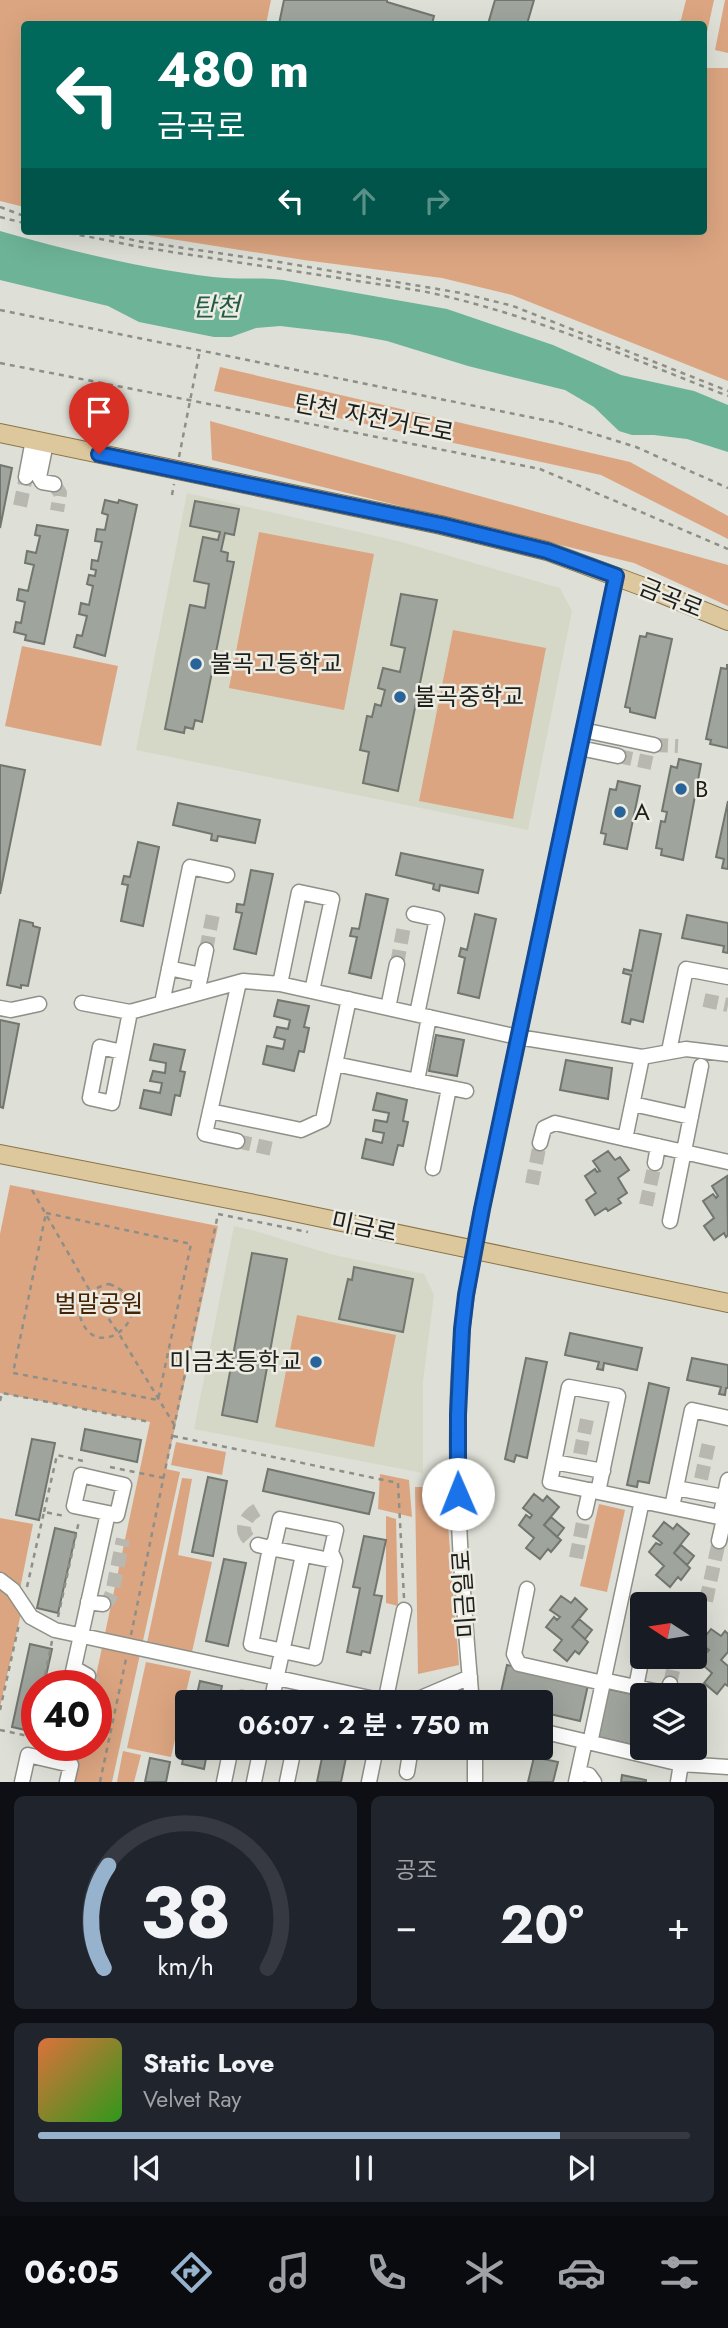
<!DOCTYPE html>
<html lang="ko">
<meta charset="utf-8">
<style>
body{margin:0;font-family:Jost,"Noto Sans KR",sans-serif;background:#20242c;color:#f1f3f6;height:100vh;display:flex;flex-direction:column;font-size:26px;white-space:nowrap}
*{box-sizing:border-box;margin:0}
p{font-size:23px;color:#9ea1a6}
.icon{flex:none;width:38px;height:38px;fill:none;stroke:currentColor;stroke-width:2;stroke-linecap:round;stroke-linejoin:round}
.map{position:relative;height:1782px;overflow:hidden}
.panel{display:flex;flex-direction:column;gap:14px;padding:14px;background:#0d0f14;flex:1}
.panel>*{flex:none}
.guide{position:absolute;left:21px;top:21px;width:686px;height:214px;border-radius:7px;box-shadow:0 7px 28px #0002;background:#00695c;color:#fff;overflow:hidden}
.needle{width:46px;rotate:282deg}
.tools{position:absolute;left:630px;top:1592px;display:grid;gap:14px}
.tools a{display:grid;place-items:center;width:77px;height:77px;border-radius:7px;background:#171b24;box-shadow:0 7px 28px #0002;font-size:35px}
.speed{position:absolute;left:21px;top:1670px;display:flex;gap:14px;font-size:35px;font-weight:700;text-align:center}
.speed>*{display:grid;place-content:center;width:91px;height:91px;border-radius:50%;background:#171b24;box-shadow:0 7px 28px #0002;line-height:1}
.speed .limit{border:10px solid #d22;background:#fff;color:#111}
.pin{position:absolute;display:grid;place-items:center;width:60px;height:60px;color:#fff;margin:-72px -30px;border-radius:50% 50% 50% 0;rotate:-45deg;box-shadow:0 0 7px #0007}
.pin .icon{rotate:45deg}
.me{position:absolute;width:77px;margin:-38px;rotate:359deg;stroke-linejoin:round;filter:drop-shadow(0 0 5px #0008)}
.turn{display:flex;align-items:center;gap:24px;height:147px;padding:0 21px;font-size:32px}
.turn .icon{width:91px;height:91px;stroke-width:2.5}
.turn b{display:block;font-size:49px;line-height:60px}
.lanes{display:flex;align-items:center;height:66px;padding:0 21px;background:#0003;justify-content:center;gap:35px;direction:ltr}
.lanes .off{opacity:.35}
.big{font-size:52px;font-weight:700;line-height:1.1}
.panel .widget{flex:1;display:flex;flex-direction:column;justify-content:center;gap:10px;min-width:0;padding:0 24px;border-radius:10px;background:#20242c}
.panel .dial{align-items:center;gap:0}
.dial svg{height:182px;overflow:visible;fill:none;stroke:#363941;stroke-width:7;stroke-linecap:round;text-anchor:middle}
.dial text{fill:#f1f3f6;stroke:none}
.song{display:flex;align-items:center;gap:21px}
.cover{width:84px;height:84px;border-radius:10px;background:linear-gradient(135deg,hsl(20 70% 55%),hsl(110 70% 35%))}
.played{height:7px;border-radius:4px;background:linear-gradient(90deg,#97b2cd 80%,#363941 80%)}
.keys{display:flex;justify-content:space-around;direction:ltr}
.heat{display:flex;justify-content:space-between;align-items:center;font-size:38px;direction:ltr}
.panel .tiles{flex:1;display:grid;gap:14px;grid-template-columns:1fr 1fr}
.widget:last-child{grid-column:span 2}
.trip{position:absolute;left:175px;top:1690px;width:378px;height:70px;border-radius:7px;background:#171b24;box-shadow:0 7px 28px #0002;font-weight:700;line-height:70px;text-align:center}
.menu{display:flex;height:112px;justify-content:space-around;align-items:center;background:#090b0e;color:#9ea1a6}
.menu .icon{width:49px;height:49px}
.menu .current{color:#97b2cd}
.menu b{font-size:32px;color:#f1f3f6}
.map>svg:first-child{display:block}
.built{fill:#d6d8c7}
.green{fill:#dca581}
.water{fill:#6db397}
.building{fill:#9fa49d;stroke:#71766f;stroke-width:2}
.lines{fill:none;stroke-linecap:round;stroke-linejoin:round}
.minor-tunnel{stroke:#b8b8b1;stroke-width:14;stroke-dasharray:14 7;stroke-linecap:butt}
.minor-casing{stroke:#8f9088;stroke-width:17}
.major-casing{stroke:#8b7447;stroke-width:20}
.path{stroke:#8e8f88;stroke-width:2.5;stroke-dasharray:5 5;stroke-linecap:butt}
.minor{stroke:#fff;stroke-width:14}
.major{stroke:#ddc89e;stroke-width:18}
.route-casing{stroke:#114b97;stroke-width:18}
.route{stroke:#1a73e8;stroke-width:12}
.poi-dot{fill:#28639a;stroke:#ecece3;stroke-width:2.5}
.labels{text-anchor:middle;stroke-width:5;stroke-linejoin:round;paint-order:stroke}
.street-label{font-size:24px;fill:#1e1e1b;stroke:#ecece3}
.poi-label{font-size:24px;fill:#1e1e1b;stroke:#ecece3;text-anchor:start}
.park-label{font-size:24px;fill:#462305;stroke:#ecece3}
.water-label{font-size:26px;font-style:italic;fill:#245b47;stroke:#ecece3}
</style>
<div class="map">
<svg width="728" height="1782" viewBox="0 0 728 1782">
<rect width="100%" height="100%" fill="#dedfd6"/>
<path class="built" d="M187,493L398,541L560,588L572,611L528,830L136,750Z
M234,1226L259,1232L330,1254L424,1274L434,1295L423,1381V1473L194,1429Z"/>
<path class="green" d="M0,0H271L266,24H24V207L0,201Z
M686,0H714L704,46V24H671L681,20Z
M725,0H728V53L715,50Z
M704,68H728V381L512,295L442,278L304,260L121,231H374L376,234L423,231H704Z
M220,367L630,462L728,516V539L601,475L214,391Z
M210,421L728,565V606L634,563L212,460Z
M259,532L374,554L344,710L229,688Z
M453,630L546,648L513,819L419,801Z
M22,646L118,666L101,746L5,726Z
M10,1185L218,1226L166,1469L180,1472L112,1782H73L81,1745H96V1685H94L150,1422L0,1393V1234Z
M297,1315L396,1335L374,1447L275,1427Z
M176,1442L226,1452L222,1475L171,1465Z
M380,1474L409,1480L412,1517L378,1509Z
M182,1478L192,1479L178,1555L212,1562L192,1652L147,1643Z
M415,1487H445L459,1665L418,1674Z
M599,1504L625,1510L607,1592L580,1586Z
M386,1516L396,1519L398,1606L386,1603Z
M0,1518L33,1524L20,1589L0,1577Z
M0,1588L5,1589L16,1608L22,1609L0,1707Z
M146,1662L191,1671L171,1757L127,1748Z
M123,1751L141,1755L134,1782H117Z"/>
<path class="water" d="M0,231C70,251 140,268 213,277C236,280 259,277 283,280L447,309L553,345L621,375L694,391L728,405V452L687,439L654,435H632L619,431L594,407L565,390L468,366L387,341L349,334L280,326L256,328L231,337H214L139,322L108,306L0,280Z"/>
<path class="building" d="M284,0H387V2L434,16L432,24H279Z
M495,0H534L527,24H488Z
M0,465L12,468L0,528Z
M105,500L118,503L119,500L137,505L105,656L74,647L77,635L82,636L87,616L79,614L81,603L89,605L93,586L87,584L89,575L95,576L96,570L91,569L92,560L98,561L102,542L95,541L97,529L105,530L108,515L102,513Z
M195,501L239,509L234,535L225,533L221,551L228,553L227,561L234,562L202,722L195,720L193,729L185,727L184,733L165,729L190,605L205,608L209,584L194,581L203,537L218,540L220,532L190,526Z
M37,525L68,530L44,644L25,640L26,635L14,632L16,622L21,623L25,602L17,600L19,589L28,591L34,565L25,563L27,551L36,553L40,536L35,535Z
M401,594L437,600L398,791L363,783L369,752L360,750L367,716L372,717L375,704L381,706L385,690L378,688L383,668L400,672L405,648L391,645Z
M647,633L672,639L655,718L630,712V708L625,707L640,636L646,637Z
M727,665H728V748L710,744L711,740L706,739L721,668L727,669Z
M679,759L701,764L683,860L661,855L662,849L656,848L661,821L665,822L667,812L662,811L671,766L677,768Z
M0,765L25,770L0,894Z
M618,781L640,786L627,849L604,844L606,834L601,833L610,789L616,790Z
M728,801V869L722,868L724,859L716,857Z
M178,803L260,820L255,843L218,836L217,841L211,840L212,834L173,825Z
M138,842L159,847L143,926L121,921L128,885L122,884L124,876L130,877Z
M401,853L483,870L478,893L440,885L439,891L433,889L434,884L396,875Z
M251,870L273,874L256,954L234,949L242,913L236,912L237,904L244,905Z
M366,894L388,899L371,978L349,973L357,937L350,936L352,928L359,929Z
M475,914L496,919L479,998L458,993L465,958L459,956L461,948L467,950Z
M687,915L728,923V953L723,952L724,946L682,938Z
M20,920L33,923V926L40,928L28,986L21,985V988L7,985Z
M640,930L661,934L643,1022L631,1019L630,1024L622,1022L631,975L623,973L624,969L632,971Z
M278,1000L309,1006L304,1027L309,1028L304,1052L299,1051L294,1071L263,1064L267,1046L283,1049L285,1040L274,1037L277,1027L288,1029L290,1020L274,1016Z
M0,1020L19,1024L3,1108L0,1107Z
M436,1035L464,1040L457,1076L429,1071Z
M154,1044L185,1050L180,1071L185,1072L180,1096L175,1095L171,1115L140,1108L144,1090L160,1093L162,1083L150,1081L153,1071L165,1073L166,1063L150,1060Z
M566,1060L612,1068L608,1099L560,1090Z
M377,1093L407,1100L403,1121L408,1122L403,1146L398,1145L393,1165L362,1158L366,1139L382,1143L384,1133L373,1131L375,1120L387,1122L389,1113L373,1110Z
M608,1151L615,1160L620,1157L629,1170L618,1178L627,1193L618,1199L621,1203L608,1211L606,1208L595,1215L586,1200L596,1193L585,1176L595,1169L597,1172L600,1171L593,1161Z
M727,1176L728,1235L726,1237L724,1233L714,1240L704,1226L714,1218L703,1201L713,1194L716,1198L718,1196L712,1186Z
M252,1253L287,1259L257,1422L222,1415Z
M354,1267L413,1279L403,1332L339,1319L348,1279L352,1280Z
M570,1333L642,1348L637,1370L604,1363L603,1370L597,1369L599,1362L565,1355Z
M526,1358L547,1362L527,1458L516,1455L514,1462L505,1459Z
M692,1358L728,1365V1388H726L725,1395L719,1394L721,1387L687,1380Z
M649,1383L669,1388L649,1483L638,1481L637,1487L627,1485Z
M85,1429L141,1440L137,1462L81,1450Z
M32,1439L55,1443L39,1520L16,1515Z
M268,1469L374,1493L369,1514L263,1491Z
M208,1477L227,1481L213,1556L192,1552Z
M534,1494L543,1501L547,1496L559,1507L544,1525L561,1540L551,1552L548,1549L540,1559L526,1548L534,1538L519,1525L526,1515L530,1518L532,1515L523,1508Z
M551,1517L564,1528L557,1537L544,1525Z
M664,1522L673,1529L677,1524L689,1534L674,1553L690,1568L681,1580L678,1577L670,1587L656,1575L664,1566L649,1552L656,1543L660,1545L662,1543L653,1536Z
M55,1528L76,1533L58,1613L37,1608Z
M364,1536L386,1540L374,1595L382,1596L370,1653L362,1651L361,1655L347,1652L360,1588L353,1587Z
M681,1545L694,1556L687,1565L674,1553Z
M224,1559L246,1563L228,1646L206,1641Z
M561,1596L571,1603L575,1598L587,1609L572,1627L588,1642L579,1654L575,1651L567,1661L554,1650L562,1640L546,1627L554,1617L557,1620L560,1617L550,1610Z
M579,1619L592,1630L585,1639L572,1627Z
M711,1629L721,1636L725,1631L728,1634V1652L721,1660L728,1666V1686L725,1684L717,1694L704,1683L712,1673L696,1659L704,1650L707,1652L709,1650L700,1643Z
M30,1644L52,1649L44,1685H37V1719L34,1732L12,1727Z
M507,1665L588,1685L580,1721L541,1712V1703L499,1701Z
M200,1681L222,1686L218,1703H195Z
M608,1689L642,1696V1747L597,1737Z
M187,1739V1748H208L204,1769L182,1764Z
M324,1748H348L341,1782H317Z
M534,1757L558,1762L553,1782H528Z
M150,1758L170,1762L166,1782H145Z
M622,1775L646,1780V1782H621Z"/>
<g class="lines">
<path class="minor-tunnel" d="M54,484L60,493L57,511
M20,506L26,477
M654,745L678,746
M618,756L652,763
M206,950L213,914
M397,964L404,926
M704,1000L728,1005
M237,1141L277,1150
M532,1184L540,1143
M646,1205L655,1163
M580,1454L588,1414
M701,1479L710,1438
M257,1510C240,1520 239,1537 258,1545
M576,1558L585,1512
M706,1601L719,1541
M103,1604L109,1600L112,1593L123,1539
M88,1676L92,1681V1685
M670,1684L676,1657"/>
<defs>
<path id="minor" d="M46,443L39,477L42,482L54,484
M26,477L33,440
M583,730L654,745
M580,748L618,756
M414,914L437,919L417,1014
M169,968L201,975
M280,984L299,892L332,899L312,991
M197,993L206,950
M82,1003L130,1012L243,981L280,984L518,1037L642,1057L686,1049L728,1054
M162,1003L190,867L227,875
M0,1008L11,1010L39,1004
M388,1008L397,964
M669,1051L686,969L728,977
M122,1052L100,1047L90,1098L112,1103L130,1012
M335,1064L466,1091
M417,1081L429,1017
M633,1104L691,1117
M210,1111L301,1130L323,1120L349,999
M625,1139L642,1057
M237,1141L205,1134L239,982
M540,1143L544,1128L555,1123L728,1162
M655,1163L658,1146
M433,1168L449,1088
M670,1221L701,1066
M554,1462L603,1471
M676,1488L724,1497
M598,1492L618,1396L569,1387L550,1482L728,1519
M672,1507L692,1410L728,1418
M585,1512L590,1490
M720,1518L728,1480
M719,1541L724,1519
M258,1545L270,1548L275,1541L280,1519L336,1530L331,1552L335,1561
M270,1548L335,1561L315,1658L251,1644Z
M0,1580L13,1590L31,1617L55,1630L393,1703
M527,1589L514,1654L519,1664L603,1683
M88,1602L103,1604
M74,1668L88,1676
M603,1680L668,1694L670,1684
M70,1685L108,1513L117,1515L124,1485L81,1475L74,1506L108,1513
M636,1687L642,1657
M241,1703L242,1698L265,1703
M271,1703L303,1555
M385,1703L404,1610
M409,1703L470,1677
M472,1703C461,1579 451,1455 462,1330C466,1290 474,1250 482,1209L616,576
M541,1731L681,1764L728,1767
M590,1743L642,1501
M475,1748V1782
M407,1772L411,1748
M578,1773L589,1775L594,1782
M22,1782L28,1755L71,1765L67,1782
M224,1782L231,1748
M254,1782L261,1748
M287,1782L294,1748
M369,1782L376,1748
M576,1782L585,1741
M678,1782L681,1764"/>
<path id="major" d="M0,433L441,525L547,551L652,590L728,621
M0,1154L265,1206L728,1303"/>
</defs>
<use href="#minor" class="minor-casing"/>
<use href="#major" class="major-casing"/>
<path class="path" d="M0,207L24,216
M0,217L24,223
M60,231L140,247L422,291C528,313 627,357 728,396
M90,231L143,242L279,262L461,293L513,306L728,391
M0,310L559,423L636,447L728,488
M0,363L540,469L728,549
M179,457L200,350
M172,495L174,484
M32,1190L90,1291L119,1334L175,1426
M46,1213L191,1244L158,1400L13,1373Z
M109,1284C166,1304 102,1367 82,1322C74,1303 91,1287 109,1284Z
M0,1401L2,1393L150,1422
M173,1436L398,1483L404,1598
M110,1467L164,1478
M44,1512L57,1455L83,1461
M27,1587L44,1512L65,1516
M58,1617L79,1521
M131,1635L218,1214L308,1232
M43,1685L52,1641
M0,1710L19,1624
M0,1730L33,1737L37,1717
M100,1782L126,1659"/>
<use href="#minor" class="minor"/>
<use href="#major" class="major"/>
</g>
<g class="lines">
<defs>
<path id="route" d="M99,454L441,525L547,551L616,576L482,1209L466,1295L462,1329L458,1415V1494"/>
</defs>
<use href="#route" class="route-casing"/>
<use href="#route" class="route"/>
</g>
<g class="poi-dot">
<circle cx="196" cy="664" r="7"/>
<circle cx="400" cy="697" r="7"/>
<circle cx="681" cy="789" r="7"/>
<circle cx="620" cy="812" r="7"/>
<circle cx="316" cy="1362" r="7"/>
</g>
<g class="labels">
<g class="street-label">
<text transform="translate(374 418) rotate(11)" y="8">탄천 자전거도로</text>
<text transform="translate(671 598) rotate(22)" y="8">금곡로</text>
<text transform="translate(364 1227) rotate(12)" y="8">미금로</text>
<text transform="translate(464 1594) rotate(-94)" y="8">미금일로</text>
</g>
<g class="poi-label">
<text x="210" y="672">불곡고등학교</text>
<text x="414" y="705">불곡중학교</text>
<text x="695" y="797">B</text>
<text x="634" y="820">A</text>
<text x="302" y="1370" text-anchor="end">미금초등학교</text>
</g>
<g class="park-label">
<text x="99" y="1312">벌말공원</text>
</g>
<g class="water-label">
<text x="216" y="316">탄천</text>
</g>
</g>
</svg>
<div class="tools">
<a><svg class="needle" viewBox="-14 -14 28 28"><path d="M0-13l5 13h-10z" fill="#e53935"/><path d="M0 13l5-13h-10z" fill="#9ea1a6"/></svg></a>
<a><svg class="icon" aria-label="layers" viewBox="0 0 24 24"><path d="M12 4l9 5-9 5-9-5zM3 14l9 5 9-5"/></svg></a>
</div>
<div class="speed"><div class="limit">40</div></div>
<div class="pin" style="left:99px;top:454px;background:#d93025"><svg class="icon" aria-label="arrive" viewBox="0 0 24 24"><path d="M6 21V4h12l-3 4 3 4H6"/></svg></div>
<svg class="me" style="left:458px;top:1494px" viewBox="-20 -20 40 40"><circle r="19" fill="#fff"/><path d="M0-13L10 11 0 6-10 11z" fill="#1a73e8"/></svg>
<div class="trip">06:07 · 2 분 · 750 m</div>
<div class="guide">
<div class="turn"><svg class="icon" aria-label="left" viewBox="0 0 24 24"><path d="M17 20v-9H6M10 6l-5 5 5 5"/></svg><div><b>480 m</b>금곡로</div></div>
<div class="lanes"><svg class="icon" aria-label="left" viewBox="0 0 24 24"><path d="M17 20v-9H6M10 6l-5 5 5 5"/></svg><svg class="icon off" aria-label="ahead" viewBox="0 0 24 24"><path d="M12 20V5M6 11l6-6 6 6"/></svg><svg class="icon off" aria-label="right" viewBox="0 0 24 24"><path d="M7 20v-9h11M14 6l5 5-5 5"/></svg></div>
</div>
</div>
<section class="panel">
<div class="tiles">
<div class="widget dial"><svg viewBox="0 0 100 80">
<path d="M14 69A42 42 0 1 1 86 69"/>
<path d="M14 69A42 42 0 0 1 16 24" stroke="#97b2cd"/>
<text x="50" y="56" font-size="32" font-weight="700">38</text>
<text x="50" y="72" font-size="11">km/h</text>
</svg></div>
<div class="widget"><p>공조</p>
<div class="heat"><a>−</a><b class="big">20°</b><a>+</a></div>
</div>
<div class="widget">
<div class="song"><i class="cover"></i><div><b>Static Love</b><p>Velvet Ray</p></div></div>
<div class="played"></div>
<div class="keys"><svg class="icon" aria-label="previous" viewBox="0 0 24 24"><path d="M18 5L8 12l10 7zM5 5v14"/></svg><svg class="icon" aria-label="pause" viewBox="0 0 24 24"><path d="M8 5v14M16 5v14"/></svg><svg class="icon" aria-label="next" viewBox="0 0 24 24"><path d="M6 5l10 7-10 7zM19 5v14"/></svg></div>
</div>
</div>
</section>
<nav class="menu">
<b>06:05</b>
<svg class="icon current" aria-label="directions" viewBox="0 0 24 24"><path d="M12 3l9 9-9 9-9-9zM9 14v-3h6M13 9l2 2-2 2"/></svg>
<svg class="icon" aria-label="music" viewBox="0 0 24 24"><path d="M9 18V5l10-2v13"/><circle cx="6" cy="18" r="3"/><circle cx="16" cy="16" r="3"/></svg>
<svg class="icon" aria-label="phone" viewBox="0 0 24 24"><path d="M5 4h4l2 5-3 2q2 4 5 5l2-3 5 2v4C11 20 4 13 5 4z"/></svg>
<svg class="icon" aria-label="climate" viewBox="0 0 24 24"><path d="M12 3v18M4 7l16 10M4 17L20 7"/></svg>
<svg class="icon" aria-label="car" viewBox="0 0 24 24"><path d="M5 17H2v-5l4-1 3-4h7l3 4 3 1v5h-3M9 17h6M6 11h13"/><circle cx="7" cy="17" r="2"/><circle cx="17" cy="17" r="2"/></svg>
<svg class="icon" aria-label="filters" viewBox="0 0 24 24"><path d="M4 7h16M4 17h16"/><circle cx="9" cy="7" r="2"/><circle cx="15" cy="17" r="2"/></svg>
</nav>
